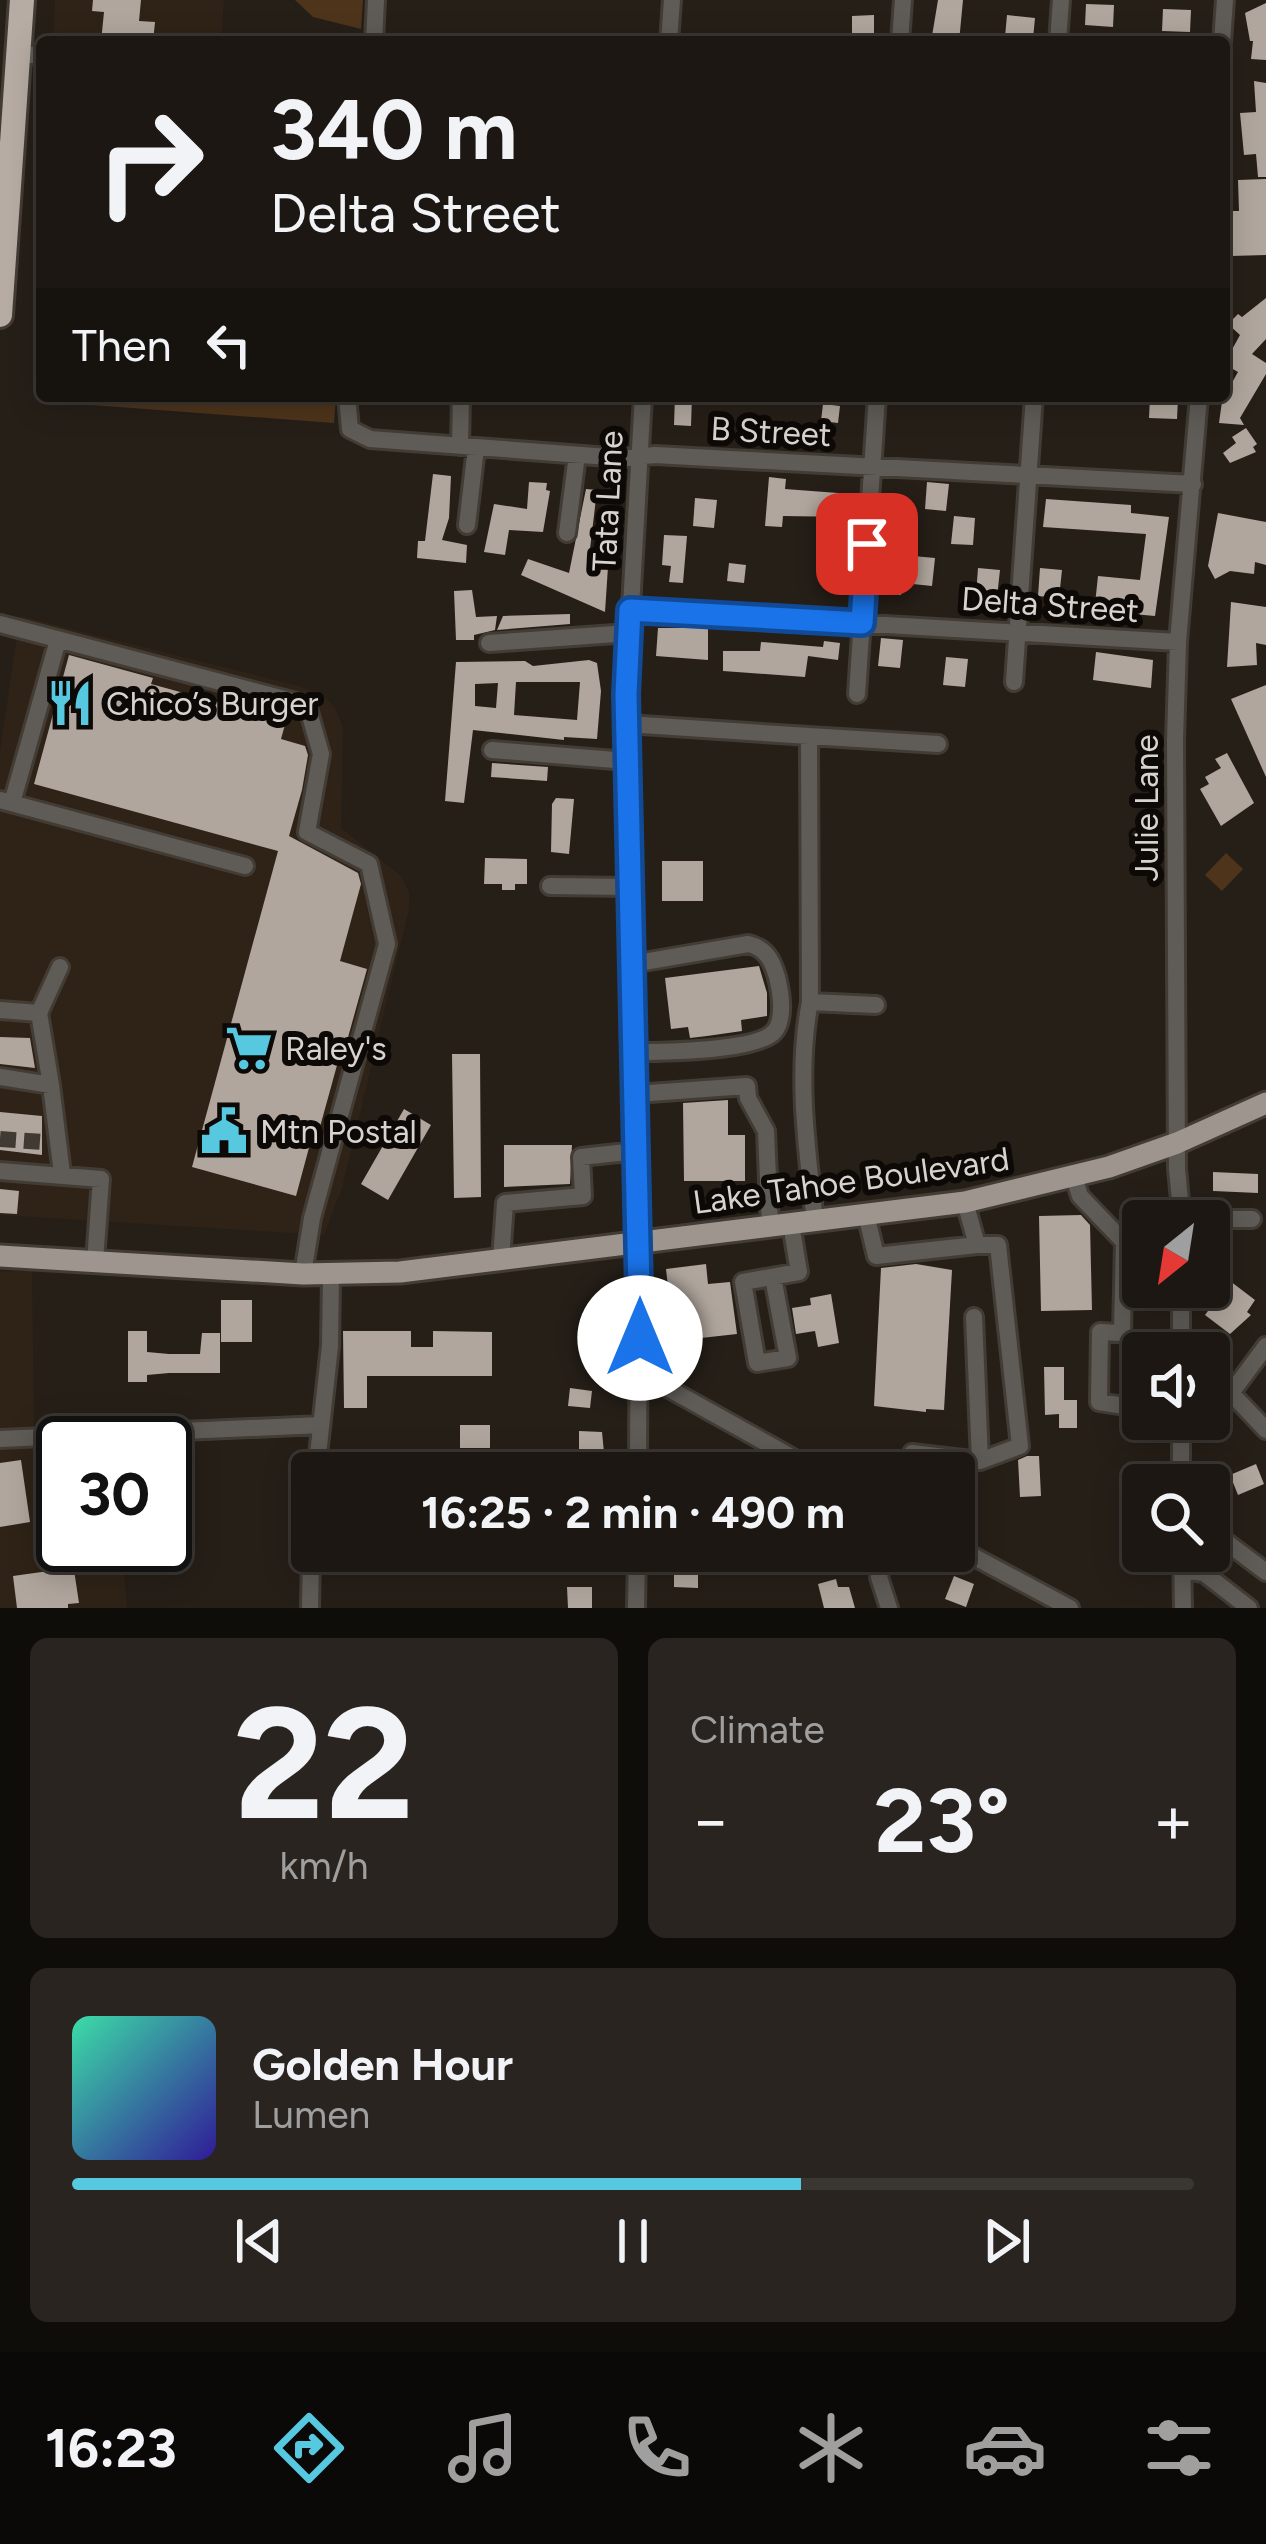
<!DOCTYPE html>
<meta charset="utf-8">
<style>
body{margin:0;font-family:Figtree,sans-serif;background:#292420;color:#f1f3f6;height:100vh;display:flex;flex-direction:column;font-size:45px;white-space:nowrap}
*{box-sizing:border-box;margin:0}
p{font-size:39px;color:#a09f9f}
.icon{flex:none;width:66px;height:66px;fill:none;stroke:currentColor;stroke-width:2;stroke-linecap:round;stroke-linejoin:round}
.map{position:relative;height:1608px;overflow:hidden}
.sheet{display:flex;flex-direction:column;gap:30px;padding:30px;background:#0f0d0a;flex:1}
.sheet>*{flex:none}
.top-card{position:absolute;left:36px;top:36px;width:1194px;height:366px;border-radius:12px;box-shadow:0 6px 30px #0003,0 0 0 3px #3a3632;background:#1c1712;color:#f1f3f6;overflow:hidden}
.needle{width:78px;rotate:210deg}
.fabs{position:absolute;left:1122px;top:1200px;display:grid;gap:24px}
.fabs a{display:grid;place-items:center;width:108px;height:108px;border-radius:12px;background:#1c1712;box-shadow:0 6px 30px #0003,0 0 0 3px #3a3632;font-size:60px}
.speed{position:absolute;left:36px;top:1416px;display:flex;gap:24px;font-size:60px;font-weight:700;text-align:center}
.speed>*{display:grid;place-content:center;width:156px;height:156px;border-radius:50%;background:#1c1712;box-shadow:0 6px 30px #0003,0 0 0 3px #3a3632;line-height:1}
.speed .limit{border:6px solid #111;border-radius:18px;background:#fff;color:#111}
.pin{position:absolute;display:grid;place-items:center;width:102px;height:102px;color:#fff;margin:-51px;border-radius:24px;box-shadow:0 6px 18px #0006}
.me{position:absolute;width:132px;margin:-66px;rotate:0deg;stroke-linejoin:round;filter:drop-shadow(0 0 9px #0008)}
.turn{display:flex;align-items:center;gap:42px;height:252px;padding:0 36px;font-size:54px}
.turn .icon{width:156px;height:156px;stroke-width:2.5}
.turn b{display:block;font-size:84px;line-height:102px}
.then{display:flex;align-items:center;height:114px;padding:0 36px;background:#0003;gap:24px;font-size:45px}
.big{font-size:90px;font-weight:700;line-height:1.1}
.sheet .tile{flex:1;display:flex;flex-direction:column;justify-content:center;gap:18px;min-width:0;padding:0 42px;border-radius:18px;background:#292420}
.sheet .dial{align-items:center;gap:0}
.dial b{font-size:156px;line-height:1}
.song{display:flex;align-items:center;gap:36px}
.cover{width:144px;height:144px;border-radius:18px;background:linear-gradient(135deg,hsl(160 70% 55%),hsl(250 70% 35%))}
.played{height:12px;border-radius:6px;background:linear-gradient(90deg,#56c9e1 65%,#3a3632 65%)}
.keys{display:flex;justify-content:space-around;direction:ltr}
.heat{display:flex;justify-content:space-between;align-items:center;font-size:66px;direction:ltr}
.sheet .tiles{flex:1;display:grid;gap:30px;grid-template-columns:1fr 1fr}
.tile:last-child{grid-column:span 2}
.trip{position:absolute;left:291px;top:1452px;width:684px;height:120px;border-radius:12px;background:#1c1712;box-shadow:0 6px 30px #0003,0 0 0 3px #3a3632;font-weight:700;line-height:120px;text-align:center}
.tab-bar{display:flex;height:192px;justify-content:space-around;align-items:center;background:#0b0907;color:#a09f9f}
.tab-bar .icon{width:84px;height:84px}
.tab-bar .on{color:#56c9e1}
.tab-bar b{font-size:54px;color:#f1f3f6}
.map>svg:first-child{display:block}
.built{fill:#2f2317}
.green{fill:#4e341b}
.building{fill:#b0a69d;fill-rule:evenodd}
.lines{fill:none;stroke-linecap:round;stroke-linejoin:round}
.minor-tunnel{stroke:#413a33;stroke-width:16;stroke-dasharray:16 8;stroke-linecap:butt}
.minor-casing{stroke:#423c35;stroke-width:22}
.major-casing{stroke:#423c35;stroke-width:27}
.highway-casing{stroke:#423c35;stroke-width:30}
.minor{stroke:#5f5b57;stroke-width:16}
.major{stroke:#9e958e;stroke-width:21}
.highway{stroke:#b7aca3;stroke-width:24}
.route-casing{stroke:#114b97;stroke-width:30}
.route{stroke:#1a73e8;stroke-width:21}
.labels{text-anchor:middle;stroke-width:12;stroke-linejoin:round;paint-order:stroke}
.street-label{font-size:33px;fill:#d8d3ce;stroke:#0d0907}
.poi-label{font-size:33px;fill:#d8d3ce;stroke:#0d0907;text-anchor:start}
</style>
<div class="map">
<svg width="1266" height="1608" viewBox="0 0 1266 1608">
<rect width="100%" height="100%" fill="#261f18"/>
<path class="built" d="M55,0H224L221,42H53Z
M20,616L299,686L324,696L336,709L343,728L341,828L401,876L409,892V909L342,1188L324,1235L0,1215V751Z
M32,1270L34,1426L83,1429L63,1443V1545H122L127,1608H0V1272Z"/>
<path class="green" d="M295,0H363L361,29L313,17Z
M42,348V396H336L334,423L38,401Z
M1226,853L1243,869L1222,891L1205,875Z"/>
<path class="building" d="M93,0H141L139,21L155,22L153,42H101L104,12L92,11Z
M938,0H963L959,42H931Z
M1266,3V60L1251,59L1253,41H1250L1245,13Z
M1086,4L1114,5L1113,27L1085,25Z
M1163,9L1191,10L1190,32L1162,31Z
M874,15V34H852V16Z
M1007,15L1035,18L1033,39L1005,37Z
M1254,81L1266,83V177H1258L1256,154L1244,155L1240,113L1256,112Z
M1266,179V255L1231,256L1233,211H1239L1238,180Z
M1266,298V339L1252,354L1266,363V374L1240,418L1244,425L1219,423L1224,387L1229,388L1238,372L1224,364L1240,335L1228,324L1238,314L1242,317Z
M675,396H692L691,426L674,425Z
M1150,396L1178,398L1177,419L1149,418Z
M823,404L840,406L838,423L821,421Z
M1246,428L1257,444L1253,447L1256,452L1230,463L1223,453L1236,443L1232,437Z
M433,474L451,476L449,518L442,540L467,545L466,563L417,558L418,541H425Z
M769,477L786,479L785,489L851,494L849,517L783,516L782,527L765,526Z
M529,482L547,483L546,490L550,491L543,532L509,530L505,555L484,552L494,504L527,509Z
M927,482L949,484L946,511L925,509Z
M586,489L597,490L588,566L608,567L605,612L521,575L528,559L569,573Z
M695,498L717,500L714,528L693,526Z
M1046,499L1131,505V513L1169,517L1155,616L1133,614L1134,608L1095,604L1098,576L1140,580L1146,534L1043,527Z
M1218,513L1266,522V565L1255,562L1254,574L1230,571L1215,579L1208,566Z
M954,516L975,518L973,545L951,544Z
M664,535L687,536L683,583L669,582L671,566L662,565Z
M822,546L844,548L841,576L819,574Z
M913,556L935,558L932,586L903,583L901,595L880,593L882,566L912,568Z
M729,563L746,565L744,583L727,581Z
M978,568L1000,570L997,597L976,595Z
M1040,568L1062,570L1059,598L1038,596Z
M472,590L476,617L497,616L495,630L474,635V640H456L454,591Z
M1231,602L1266,607V645L1256,643L1257,665L1227,667Z
M570,614V624L497,630L503,616Z
M658,628H708V660L656,656Z
M881,638L903,640L900,668L878,666Z
M824,641L840,643L838,660L808,656L805,677L723,671V651H760L761,642L823,647Z
M1096,652L1153,660L1151,688L1093,680Z
M69,655L153,678L151,684L286,721L281,739L305,746L308,755L302,790L289,836L358,873L361,884L340,961L367,969L342,1059L339,1058L315,1145L310,1144L296,1196L192,1167L278,851L34,784Z
M946,657L968,659L965,687L943,685Z
M589,660L597,663L601,691L597,739L564,737V740L473,730L464,803L445,801L456,662L525,661L533,666ZM516,682H580L577,720L514,715ZM498,683L496,708L475,706V684Z
M1266,685V777L1231,699Z
M1227,753L1254,803L1221,826L1200,789L1209,784L1205,777L1221,768L1215,759Z
M492,763L548,767L547,781L491,777Z
M556,798L574,799L569,854L551,852L552,804Z
M485,858L527,859V884H515V890H502V884H484Z
M662,861H703V901H662Z
M759,966L767,993V1016L741,1020L742,1031L707,1036L690,1038L688,1027L671,1029L665,978Z
M0,1037L30,1038L35,1068L0,1064Z
M452,1054H480L481,1197L454,1198Z
M728,1100V1135H745V1181H684L683,1103Z
M404,1109L431,1125L388,1200L361,1184Z
M0,1112L42,1116V1155L0,1150Z
M504,1145H572L570,1184L504,1187Z
M1213,1172L1258,1174V1193L1213,1191Z
M0,1189L19,1191L17,1214L0,1213Z
M1081,1215L1090,1225L1092,1310L1041,1311L1039,1216Z
M706,1264L708,1284L730,1282L737,1334L674,1341L666,1269Z
M916,1264L952,1270L944,1410L926,1409V1412L874,1406L881,1268Z
M1230,1281L1255,1300L1247,1312L1251,1315L1230,1334L1205,1315Z
M831,1294L839,1343L818,1347L815,1331L796,1334L792,1308L811,1305L810,1298Z
M221,1300H252V1342H221Z
M128,1331H147V1352L169,1354H200L202,1333H220V1373H169L147,1375V1382H128Z
M343,1331H411V1347H433V1331L492,1332V1376H367V1408H344Z
M1044,1367H1064V1400H1077V1428H1059V1414L1045,1415Z
M570,1388L592,1391L590,1408L568,1406Z
M460,1425H490V1448H460Z
M579,1431L602,1432L606,1473H579Z
M447,1453L458,1473H396V1464L431,1462Z
M1027,1456H1039L1041,1496L1020,1497L1018,1460Z
M21,1460L30,1522L0,1527V1463Z
M1256,1464L1264,1484L1238,1495L1230,1475Z
M566,1551H590V1565H566Z
M674,1566H698V1588L674,1587Z
M63,1569L74,1570L79,1603L68,1604V1608H17L13,1576Z
M954,1576L974,1584L966,1607L945,1599Z
M836,1579L838,1587H849L855,1608H824L818,1584Z
M567,1587H592V1608H568Z"/>
<g class="lines">
<path class="minor-tunnel" d="M0,1139L43,1142"/>
<defs>
<path id="minor" d="M374,42L376,0
M669,42L672,0
M900,42L903,0
M1058,42L1061,0
M1222,42L1225,0
M19,55H42
M347,396L350,429L370,439L622,458L655,455L1193,484
M460,446L461,396
M467,525L476,448
M567,533L577,455
M630,610L1178,642
M0,624L307,705L321,754L307,832L369,864L387,944L312,1218L303,1274
M489,643L629,633
M1014,682L1034,396
M857,694L877,396
M627,724L809,736L810,1002
M809,736L938,744
M492,750L627,761
M0,800L245,866
M12,803L58,640
M550,886L630,887
M632,964L748,944C766,948 772,960 777,977C781,993 785,1020 774,1032C756,1051 662,1052 634,1052
M0,1010L39,1013L51,1085L0,1077
M39,1013L60,967
M51,1085L62,1174
M635,1094L747,1086L748,1098L766,1131L770,1226
M0,1171L101,1179L95,1261
M1074,1177L1080,1196L1124,1242L1122,1333L1100,1332L1099,1402L1143,1409
M965,1202L977,1245H998L1020,1446L980,1461L974,1317
M866,1214L876,1256L977,1245
M1182,1219H1252
M815,1221C807,1151 796,1072 810,1002L876,1005
M1182,1221L1177,1169L1175,740L1178,642L1199,396
M501,1259L505,1203L583,1196L581,1157L636,1151
M773,1277L788,1358L757,1363L743,1282L799,1272L791,1224
M1181,1353V1287
M639,1372L820,1473
M1209,1387L1231,1393L1266,1430
M1231,1393L1266,1346
M1181,1419V1485
M0,1439L321,1425
M316,1473L330,1346L331,1276
M638,1473L639,1242L626,694L643,396
M908,1473L912,1453L980,1461
M1209,1529L1266,1572
M954,1546L1070,1608
M884,1551L879,1577L889,1608
M1182,1551L1183,1608
M1182,1570L1204,1573L1249,1608
M310,1608L312,1507
M636,1608L637,1551"/>
<path id="major" d="M0,1256L303,1274L400,1272L965,1202L1109,1167L1177,1143L1266,1103"/>
<path id="highway" d="M0,315L22,0"/>
</defs>
<use href="#minor" class="minor-casing"/>
<use href="#major" class="major-casing"/>
<use href="#highway" class="highway-casing"/>
<use href="#minor" class="minor"/>
<use href="#major" class="major"/>
<use href="#highway" class="highway"/>
</g>
<g class="lines">
<defs>
<path id="route" d="M640,1338L626,694L630,610L862,623L867,544"/>
</defs>
<use href="#route" class="route-casing"/>
<use href="#route" class="route"/>
</g>
<defs>
<symbol id="restaurant-bare" viewBox="-9 -9 18 18"><path d="M-5-6h1v4h1v-4h1v4h1v-4h1v5L-1.5 .5V6h-2V.5L-5-1ZM5-6V6H3V1.5H1.5Q1.5-4 5-6Z" fill="#56c9e1" stroke="#0d0907" stroke-width="2.5" paint-order="stroke"/></symbol>
<symbol id="supermarket-bare" viewBox="-9 -9 18 18"><path d="M-6-5.5h2.5l.6 2H6L4.5 2H-2.5L-4.4-4H-6ZM-1.5 3.2a1.3 1.3 0 1 0 .1 0ZM3 3.2a1.3 1.3 0 1 0 .1 0Z" fill="#56c9e1" stroke="#0d0907" stroke-width="2.5" paint-order="stroke"/></symbol>
<symbol id="civic-bare" viewBox="-9 -9 18 18"><path d="M-.6-6.5H3V-4.5H.6V-3L4-1V1h2V6H-6V1h2V-1L-.6-3ZM-1.2 2.5V6h2.4V2.5Z" fill="#56c9e1" stroke="#0d0907" stroke-width="2.5" paint-order="stroke"/></symbol>
</defs>
<g fill-rule="evenodd">
<use href="#restaurant-bare" x="37" y="670" width="66" height="66"/>
<use href="#supermarket-bare" x="216" y="1015" width="66" height="66"/>
<use href="#civic-bare" x="191" y="1098" width="66" height="66"/>
</g>
<g class="labels">
<g class="street-label">
<text transform="translate(771 431) rotate(3)" y="12">B Street</text>
<text transform="translate(607 501) rotate(-87)" y="12">Tata Lane</text>
<text transform="translate(1050 604) rotate(4)" y="12">Delta Street</text>
<text transform="translate(1146 808) rotate(-90)" y="12">Julie Lane</text>
<text transform="translate(851 1180) rotate(-8)" y="12">Lake Tahoe Boulevard</text>
</g>
<g class="poi-label">
<text x="106" y="715">Chico’s Burger</text>
<text x="285" y="1060">Raley's</text>
<text x="260" y="1143">Mtn Postal</text>
</g>
</g>
</svg>
<div class="fabs">
<a><svg class="needle" viewBox="-14 -14 28 28"><path d="M0-13l5 13h-10z" fill="#e53935"/><path d="M0 13l5-13h-10z" fill="#a09f9f"/></svg></a>
<a><svg class="icon" aria-label="sound" viewBox="0 0 24 24"><path d="M4 9h4l5-4v14l-5-4H4zM17 9q2 3 0 6"/></svg></a>
<a><svg class="icon" aria-label="search" viewBox="0 0 24 24"><circle cx="10" cy="10" r="6"/><path d="M15 15l6 6"/></svg></a>
</div>
<div class="speed"><div class="limit">30</div></div>
<div class="pin" style="left:867px;top:544px;background:#d93025"><svg class="icon" aria-label="arrive" viewBox="0 0 24 24"><path d="M6 21V4h12l-3 4 3 4H6"/></svg></div>
<svg class="me" style="left:640px;top:1338px" viewBox="-20 -20 40 40"><circle r="19" fill="#fff"/><path d="M0-13L10 11 0 6-10 11z" fill="#1a73e8"/></svg>
<div class="trip">16:25 · 2 min · 490 m</div>
<div class="top-card">
<div class="turn"><svg class="icon" aria-label="right" viewBox="0 0 24 24"><path d="M7 20v-9h11M14 6l5 5-5 5"/></svg><div><b>340 m</b>Delta Street</div></div>
<div class="then">Then<svg class="icon" aria-label="left" viewBox="0 0 24 24"><path d="M17 20v-9H6M10 6l-5 5 5 5"/></svg></div>
</div>
</div>
<section class="sheet">
<div class="tiles">
<div class="tile dial"><b>22</b><p>km/h</p></div>
<div class="tile"><p>Climate</p>
<div class="heat"><a>−</a><b class="big">23°</b><a>+</a></div>
</div>
<div class="tile">
<div class="song"><i class="cover"></i><div><b>Golden Hour</b><p>Lumen</p></div></div>
<div class="played"></div>
<div class="keys"><svg class="icon" aria-label="previous" viewBox="0 0 24 24"><path d="M18 5L8 12l10 7zM5 5v14"/></svg><svg class="icon" aria-label="pause" viewBox="0 0 24 24"><path d="M8 5v14M16 5v14"/></svg><svg class="icon" aria-label="next" viewBox="0 0 24 24"><path d="M6 5l10 7-10 7zM19 5v14"/></svg></div>
</div>
</div>
</section>
<nav class="tab-bar">
<b>16:23</b>
<svg class="icon on" aria-label="directions" viewBox="0 0 24 24"><path d="M12 3l9 9-9 9-9-9zM9 14v-3h6M13 9l2 2-2 2"/></svg>
<svg class="icon" aria-label="music" viewBox="0 0 24 24"><path d="M9 18V5l10-2v13"/><circle cx="6" cy="18" r="3"/><circle cx="16" cy="16" r="3"/></svg>
<svg class="icon" aria-label="phone" viewBox="0 0 24 24"><path d="M5 4h4l2 5-3 2q2 4 5 5l2-3 5 2v4C11 20 4 13 5 4z"/></svg>
<svg class="icon" aria-label="climate" viewBox="0 0 24 24"><path d="M12 3v18M4 7l16 10M4 17L20 7"/></svg>
<svg class="icon" aria-label="car" viewBox="0 0 24 24"><path d="M5 17H2v-5l4-1 3-4h7l3 4 3 1v5h-3M9 17h6M6 11h13"/><circle cx="7" cy="17" r="2"/><circle cx="17" cy="17" r="2"/></svg>
<svg class="icon" aria-label="filters" viewBox="0 0 24 24"><path d="M4 7h16M4 17h16"/><circle cx="9" cy="7" r="2"/><circle cx="15" cy="17" r="2"/></svg>
</nav>
